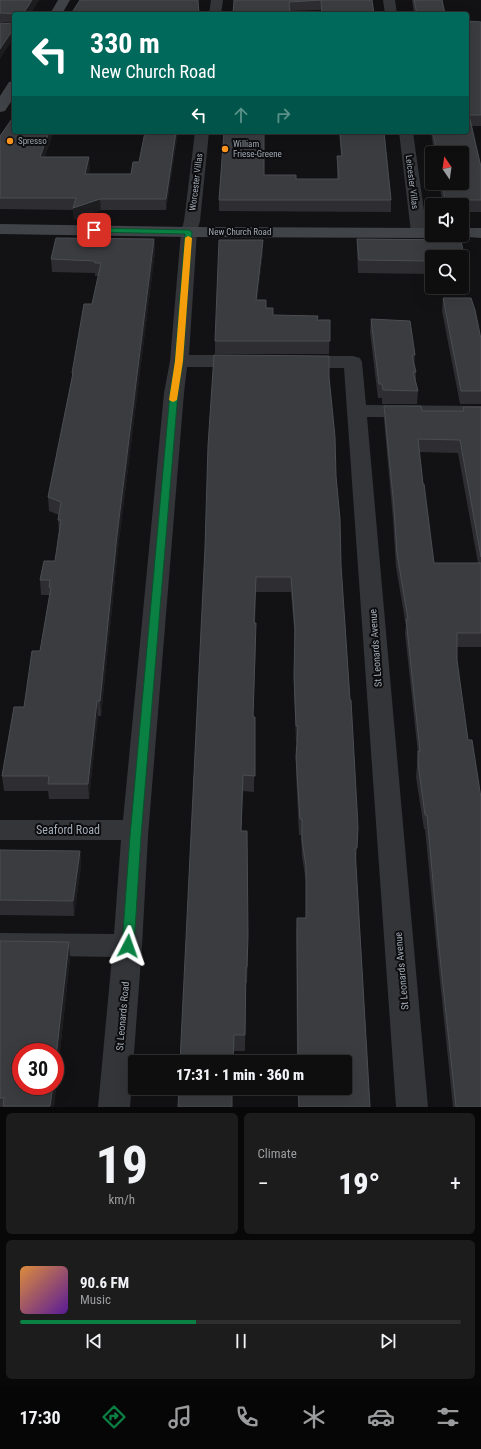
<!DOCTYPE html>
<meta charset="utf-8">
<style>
body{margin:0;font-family:"Roboto Condensed",sans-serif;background:#1c1c1d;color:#f1f3f6;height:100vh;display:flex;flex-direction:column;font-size:15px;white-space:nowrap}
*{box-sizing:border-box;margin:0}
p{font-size:13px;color:#9b9c9e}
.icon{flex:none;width:22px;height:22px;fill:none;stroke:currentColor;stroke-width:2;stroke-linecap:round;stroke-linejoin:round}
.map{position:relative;height:1107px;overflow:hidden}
.side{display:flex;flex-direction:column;gap:6px;padding:6px;background:#080808;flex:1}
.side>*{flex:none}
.top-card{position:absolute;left:12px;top:12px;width:457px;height:122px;border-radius:4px;box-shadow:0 4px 16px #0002,0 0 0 1px #2e2e2f;background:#00695c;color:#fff;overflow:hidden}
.needle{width:26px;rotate:347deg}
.fabs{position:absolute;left:425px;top:146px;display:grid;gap:8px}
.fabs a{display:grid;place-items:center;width:44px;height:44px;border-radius:4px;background:#0e0e0f;box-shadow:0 4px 16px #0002,0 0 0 1px #2e2e2f;font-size:20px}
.speed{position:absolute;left:12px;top:1043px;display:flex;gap:8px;font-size:20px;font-weight:700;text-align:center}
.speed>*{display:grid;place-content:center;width:52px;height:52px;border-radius:50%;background:#0e0e0f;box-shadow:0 4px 16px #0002,0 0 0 1px #2e2e2f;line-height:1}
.speed .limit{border:6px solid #d22;background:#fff;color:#111}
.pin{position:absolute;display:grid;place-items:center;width:34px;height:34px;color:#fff;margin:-17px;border-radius:8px;box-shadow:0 2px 6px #0006}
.me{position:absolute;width:44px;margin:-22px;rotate:4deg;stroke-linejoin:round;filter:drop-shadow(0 0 3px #0008)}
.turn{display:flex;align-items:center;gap:14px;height:84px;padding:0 12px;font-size:18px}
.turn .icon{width:52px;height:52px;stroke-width:2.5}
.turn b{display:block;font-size:28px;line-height:34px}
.lanes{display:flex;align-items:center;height:38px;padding:0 12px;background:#0003;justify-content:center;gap:20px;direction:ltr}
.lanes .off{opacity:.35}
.big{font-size:30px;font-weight:800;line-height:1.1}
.side .card{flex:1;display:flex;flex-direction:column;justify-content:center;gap:6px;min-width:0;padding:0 14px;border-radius:6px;background:#1c1c1d}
.side .dial{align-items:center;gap:0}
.dial b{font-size:52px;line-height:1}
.song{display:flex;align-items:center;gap:12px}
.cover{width:48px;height:48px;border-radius:6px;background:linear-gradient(135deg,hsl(30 70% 55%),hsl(270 70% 35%))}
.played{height:4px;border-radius:2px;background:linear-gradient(90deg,#0b8043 40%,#2e2e2f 40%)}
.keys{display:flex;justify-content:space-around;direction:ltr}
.heat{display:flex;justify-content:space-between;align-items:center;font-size:22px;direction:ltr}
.side .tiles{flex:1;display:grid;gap:6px;grid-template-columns:1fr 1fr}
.card:last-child{grid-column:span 2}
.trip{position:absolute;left:128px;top:1055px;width:224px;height:40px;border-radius:4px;background:#0e0e0f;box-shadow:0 4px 16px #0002,0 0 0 1px #2e2e2f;font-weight:800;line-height:40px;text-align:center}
.tab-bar{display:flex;height:64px;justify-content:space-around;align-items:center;background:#060606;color:#9b9c9e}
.tab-bar .icon{width:28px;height:28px}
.tab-bar .on{color:#0b8043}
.tab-bar b{font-size:18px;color:#f1f3f6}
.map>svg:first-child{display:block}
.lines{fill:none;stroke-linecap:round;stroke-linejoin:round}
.street{fill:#333539;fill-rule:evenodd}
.secondary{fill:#404449;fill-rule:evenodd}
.wall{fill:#2e2e32;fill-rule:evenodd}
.shaded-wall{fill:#1d1d20}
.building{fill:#3a3c40;stroke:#4a4d53}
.route{fill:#0b8043;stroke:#07532c}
.slow{fill:#f59e0b}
.poi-dot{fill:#ff951f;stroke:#0d0d0f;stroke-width:1.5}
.labels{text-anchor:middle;stroke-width:4;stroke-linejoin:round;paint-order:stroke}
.far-poi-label{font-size:9px;fill:#a2abb6;stroke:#0d0d0f;text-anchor:start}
.far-street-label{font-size:9px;fill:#a2abb6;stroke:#0d0d0f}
.street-label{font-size:10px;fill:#a2abb6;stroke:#0d0d0f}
.near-street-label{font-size:12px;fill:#a2abb6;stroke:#0d0d0f}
</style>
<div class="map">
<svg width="481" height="1107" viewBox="0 0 481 1107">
<rect width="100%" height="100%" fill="#121214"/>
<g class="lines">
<path class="street" d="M211,0H223L221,14H209Z
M383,0H395L397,14H385Z
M195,132H209L200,221L197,232L189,355H243L250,357L252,361L250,365L243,367H187L184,393L148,836L142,946L130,1107H98L112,957L0,955V933L114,934L121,840H0V820H123L164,393L170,361L181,232L184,221Z
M399,132H413L427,232L425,235L419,237L413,235L411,232Z
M299,356H353L360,358L362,362L366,405L481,406V418L367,417L428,1107H396L344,368H299L292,366L290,362L292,358Z"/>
<path class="secondary" d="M58,0H70L62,14H50Z
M14,81V97L5,111L0,112V96L9,82Z
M0,224L189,227L432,228V235H439L432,238L189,237L0,234Z
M462,228H481V238L456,236L455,235H462Z"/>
</g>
<path class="wall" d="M0,0H39L30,14H14V23L0,22Z
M234,0H372L374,14H321V10L290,11Z
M412,0H442L445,14H414Z
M467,21L481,22V126H471L481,167V212H462V205H443L439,183H462V153H434L431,132H467Z
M178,132L166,210H101L74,220L73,210L0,209V136L45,157L90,168L88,174H131L139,162Z
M339,132H384L391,200V212L219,211V200L264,175L296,179H337V156H341Z
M154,239L155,251L118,549L101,716H98L89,799H49L48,791H4L2,776L24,707L40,651L50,595H41L40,580L55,561L59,533L58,520L59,515L49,511L48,497L72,379V373L92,304L98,276H95V273L52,272L51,259Z
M357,239L461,240L465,262L464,274H462V257H432V274L358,273L357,251Z
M263,252L257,300L273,315L317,320H330L329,354H215V341Z
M443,298L481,339V404H460L442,311Z
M371,319L415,355L414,365L416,372V381L418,391L417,404H382V398H378L370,332Z
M329,377L341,565L357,848L356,862L370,1107H298V1088H345V1062H297L296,934L297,918H306V882L302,856L301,835H299L296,773L297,742H296L294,691L295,642L291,592H256L255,623L256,639L253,717H255L254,792L243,791L241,831L248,952L247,983H246L245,1051H234L205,548Z
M384,406L422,411H463V407H481V647H457V660L481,1107H453L438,962L425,829H424L416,777L418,754L405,633L406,626L396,567L393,520L384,419ZM419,452L458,453L478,563H434L423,484Z
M0,850L80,851L81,866L74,916L0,915Z
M0,941L70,958L54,1107H0Z"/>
<path class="shaded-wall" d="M32,0H39L30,14H23Z
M14,28V38L0,59V49Z
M49,132H54L41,168L40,157Z
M176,132H178L166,210V199Z
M89,157L90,168L86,185L85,174Z
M100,199L101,210L74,220L73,208Z
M154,239L155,251L118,549L101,716L100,701L117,535Z
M263,240V252L256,312V300Z
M256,623V639L253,733V717Z
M97,701L98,716L89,799L88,784Z
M243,775V791L241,847V831Z
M80,851L81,866L74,916L73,901Z
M69,942L70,958L54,1107H50L53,1086H55V1066Z"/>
<path class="building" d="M0,0H32L23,14L0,13Z
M80,0H198L199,14H71Z
M234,0H372L374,14H322L321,0L289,2L290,14H233Z
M414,0H442L445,14H417Z
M467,21L481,22V115H469L481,167V200H445L442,183H462V153H437L433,132H467Z
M0,23L14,24V28L0,49Z
M14,116V132H49L40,157H89L85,174H131L133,162H139L145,132H176L166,199H100L73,208L76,198H0V136Z
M224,132H264V175H296V179H339L337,156H342L340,132H384L391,200H219Z
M56,238L154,239L117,535L100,701H97L88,784H48L49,776H2L14,707H24L32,651H40L51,587H49L50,580H40L44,561H55L61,520H58L61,502L48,497L73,373H72L84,304H92L101,263H95V261L51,259Z
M357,239L461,240L465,262L462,261V257H432V261L359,260Z
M219,240H263L256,300H266V308H273V315L318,316L317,320H330V341H215Z
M443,298H471L475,310L481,339V391H461Z
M371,319L410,321L415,355H412L416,372H413L418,391L383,390L382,384H379Z
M214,355L329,356V377L335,437L336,476L340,519L341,565L350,700H351L358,827L357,848H355L370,1107H299L298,1088H345V1062H298L297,918H306V866L302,840V819H300L296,757L298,726H296L294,676L295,627L291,577H256L254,623H256L253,717H255V776L243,775L241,831H247L248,936L247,967H246L245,1035H234L233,1062H180L205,548L208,446Z
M384,406H421L422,411H464L463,407H481V557L460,440L418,439L423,484H424L434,563H481V633H457V660L468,740H472L481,798V1107H456L439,948L427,815H425L418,763V751H420L406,619H408L397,554L394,507Z
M0,850L80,851L73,901L0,900Z
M0,941L69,942L55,1066V1052H21V1086H53L50,1106H3L4,1098H0Z
M179,1088H232V1107H178Z"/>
<path class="route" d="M94,228L189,230L192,232L183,361L178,393L141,836L134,946L132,950L128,951L124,950L122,946L130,836L170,393L175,361L185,234L92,232L91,230Z"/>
<path class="slow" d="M188,236L192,238L183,361L177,400L173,402L169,400L175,361L185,238Z"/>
<g class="poi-dot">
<circle cx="10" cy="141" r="4"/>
<circle cx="225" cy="149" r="4"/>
</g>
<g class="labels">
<g class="far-poi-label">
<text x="18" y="144">Spresso</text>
<text x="233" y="147">William<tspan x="233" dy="10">Friese-Greene</tspan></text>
</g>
<g class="far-street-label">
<text transform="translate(196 182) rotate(-83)" y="3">Worcester Villas</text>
<text transform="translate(412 182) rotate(83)" y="3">Leicester Villas</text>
<text x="240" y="235">New Church Road</text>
</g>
<g class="street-label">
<text transform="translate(375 648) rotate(-94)" y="4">St Leonards Avenue</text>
<text transform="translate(401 971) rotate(-95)" y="4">St Leonards Avenue</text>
<text transform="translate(122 1016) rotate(-85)" y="4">St Leonards Road</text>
</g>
<g class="near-street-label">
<text x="68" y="834">Seaford Road</text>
</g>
</g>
</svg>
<div class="fabs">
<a><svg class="needle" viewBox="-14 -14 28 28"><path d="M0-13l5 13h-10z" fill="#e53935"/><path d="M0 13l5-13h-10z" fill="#9b9c9e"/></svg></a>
<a><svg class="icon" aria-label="sound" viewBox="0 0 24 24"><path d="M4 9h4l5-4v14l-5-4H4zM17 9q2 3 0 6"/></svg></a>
<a><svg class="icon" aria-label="search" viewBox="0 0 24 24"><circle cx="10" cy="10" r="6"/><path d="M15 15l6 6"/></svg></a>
</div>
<div class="speed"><div class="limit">30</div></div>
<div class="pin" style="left:94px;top:230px;background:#d93025"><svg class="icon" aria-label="arrive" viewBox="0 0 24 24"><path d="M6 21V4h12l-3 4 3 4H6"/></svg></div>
<svg class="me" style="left:128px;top:946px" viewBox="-20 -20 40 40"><path d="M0-17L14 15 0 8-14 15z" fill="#0b8043" stroke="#fff" stroke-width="4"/></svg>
<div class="trip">17:31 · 1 min · 360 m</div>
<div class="top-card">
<div class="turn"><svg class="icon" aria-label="left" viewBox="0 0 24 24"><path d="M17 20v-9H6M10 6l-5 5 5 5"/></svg><div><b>330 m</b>New Church Road</div></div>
<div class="lanes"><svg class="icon" aria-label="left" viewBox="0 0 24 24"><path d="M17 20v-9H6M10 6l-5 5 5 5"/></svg><svg class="icon off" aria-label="ahead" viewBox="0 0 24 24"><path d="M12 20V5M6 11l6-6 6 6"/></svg><svg class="icon off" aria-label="right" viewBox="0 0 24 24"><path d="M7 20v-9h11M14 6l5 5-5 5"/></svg></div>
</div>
</div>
<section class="side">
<div class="tiles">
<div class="card dial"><b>19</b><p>km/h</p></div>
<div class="card"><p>Climate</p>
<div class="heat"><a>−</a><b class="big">19°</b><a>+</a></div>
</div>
<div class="card">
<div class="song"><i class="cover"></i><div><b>90.6 FM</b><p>Music</p></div></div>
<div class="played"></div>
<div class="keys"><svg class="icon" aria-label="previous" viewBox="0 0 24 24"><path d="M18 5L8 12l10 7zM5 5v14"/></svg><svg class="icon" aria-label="pause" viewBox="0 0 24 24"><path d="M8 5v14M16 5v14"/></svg><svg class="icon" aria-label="next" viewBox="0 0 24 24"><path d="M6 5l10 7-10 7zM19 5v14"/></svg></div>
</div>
</div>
</section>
<nav class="tab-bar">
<b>17:30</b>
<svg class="icon on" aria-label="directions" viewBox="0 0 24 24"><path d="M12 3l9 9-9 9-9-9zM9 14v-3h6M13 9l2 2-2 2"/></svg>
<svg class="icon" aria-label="music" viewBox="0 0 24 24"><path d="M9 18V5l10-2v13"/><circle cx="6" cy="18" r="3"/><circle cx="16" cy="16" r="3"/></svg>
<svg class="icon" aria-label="phone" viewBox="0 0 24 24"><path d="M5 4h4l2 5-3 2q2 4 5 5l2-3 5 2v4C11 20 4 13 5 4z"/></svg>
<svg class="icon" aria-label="climate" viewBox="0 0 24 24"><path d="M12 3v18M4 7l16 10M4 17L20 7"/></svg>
<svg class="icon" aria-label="car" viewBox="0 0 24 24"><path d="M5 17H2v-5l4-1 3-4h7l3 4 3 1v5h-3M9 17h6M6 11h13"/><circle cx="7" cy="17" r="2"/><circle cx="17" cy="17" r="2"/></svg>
<svg class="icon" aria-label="filters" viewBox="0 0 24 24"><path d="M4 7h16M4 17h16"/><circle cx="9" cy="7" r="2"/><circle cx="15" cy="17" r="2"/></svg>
</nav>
